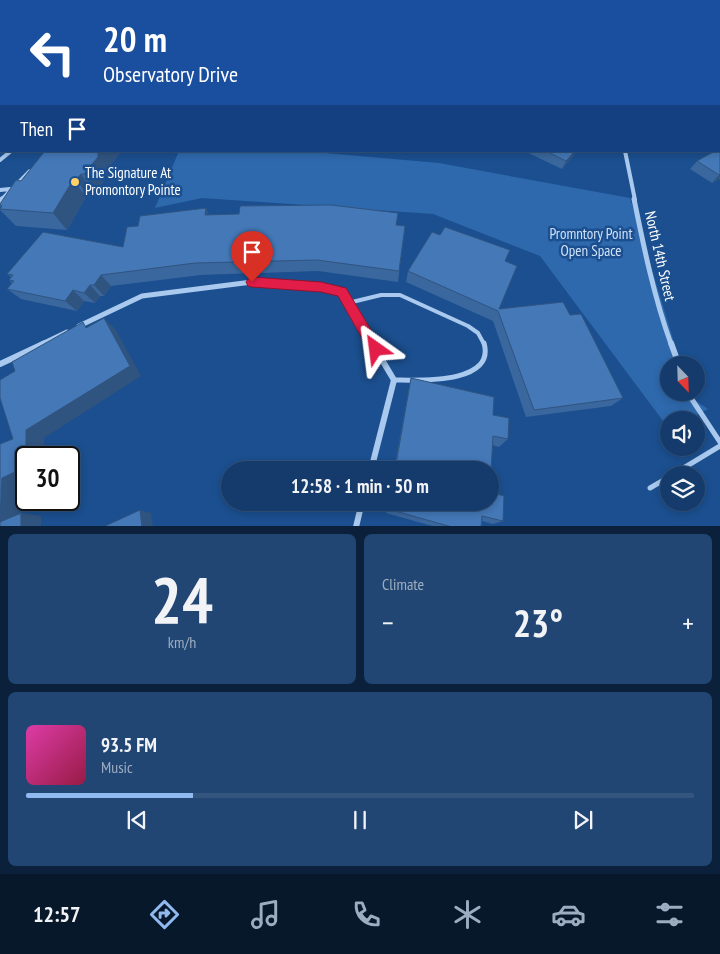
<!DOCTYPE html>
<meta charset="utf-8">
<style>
body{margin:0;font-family:"PT Sans Narrow",sans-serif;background:#214673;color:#f1f3f6;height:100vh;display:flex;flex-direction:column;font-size:19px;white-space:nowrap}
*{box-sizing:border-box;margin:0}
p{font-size:16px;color:#9dadc1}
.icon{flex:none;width:28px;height:28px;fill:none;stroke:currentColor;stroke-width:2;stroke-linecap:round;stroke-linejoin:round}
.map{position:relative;height:526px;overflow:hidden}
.details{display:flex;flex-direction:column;gap:8px;padding:8px;background:#0b203b;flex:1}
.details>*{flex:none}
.banner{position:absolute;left:0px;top:0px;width:720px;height:152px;box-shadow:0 2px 8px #0003,0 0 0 1px #33557e;background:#1a4fa0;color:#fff;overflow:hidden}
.needle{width:32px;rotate:157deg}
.fabs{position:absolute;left:660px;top:356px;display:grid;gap:10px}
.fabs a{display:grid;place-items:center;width:45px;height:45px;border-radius:50%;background:#143b6b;box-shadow:0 2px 8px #0003,0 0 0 1px #33557e;font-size:25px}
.speed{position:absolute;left:15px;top:446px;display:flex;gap:10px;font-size:25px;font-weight:700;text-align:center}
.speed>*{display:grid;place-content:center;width:65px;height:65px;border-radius:50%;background:#143b6b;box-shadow:0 2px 8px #0003,0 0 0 1px #33557e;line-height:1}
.speed .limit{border:2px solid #111;border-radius:8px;background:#fff;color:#111}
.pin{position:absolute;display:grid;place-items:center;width:42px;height:42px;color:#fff;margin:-51px -21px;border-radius:50% 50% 50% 0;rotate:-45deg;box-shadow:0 0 5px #0007}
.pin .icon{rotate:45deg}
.me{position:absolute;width:55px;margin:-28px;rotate:329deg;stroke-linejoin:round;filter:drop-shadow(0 0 4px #0008)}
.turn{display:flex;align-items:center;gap:18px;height:105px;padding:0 20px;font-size:22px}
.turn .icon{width:65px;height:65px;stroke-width:2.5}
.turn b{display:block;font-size:35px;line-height:42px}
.then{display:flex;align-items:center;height:48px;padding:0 20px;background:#0003;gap:10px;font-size:19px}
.big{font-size:38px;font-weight:800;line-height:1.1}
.details .tile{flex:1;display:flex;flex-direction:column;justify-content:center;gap:8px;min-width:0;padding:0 18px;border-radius:8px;background:#214673}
.details .dial{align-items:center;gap:0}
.dial b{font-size:65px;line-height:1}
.song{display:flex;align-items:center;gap:15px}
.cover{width:60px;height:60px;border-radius:8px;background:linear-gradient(135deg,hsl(320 70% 55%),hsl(340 70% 35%))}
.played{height:5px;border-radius:2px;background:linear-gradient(90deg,#90b9f0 25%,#33557e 25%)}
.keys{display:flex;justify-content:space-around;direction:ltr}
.heat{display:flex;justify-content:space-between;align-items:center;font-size:28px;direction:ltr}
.details .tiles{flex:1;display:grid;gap:8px;grid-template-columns:1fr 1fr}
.tile:last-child{grid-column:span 2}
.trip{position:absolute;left:221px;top:461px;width:278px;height:50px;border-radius:25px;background:#143b6b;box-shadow:0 2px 8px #0003,0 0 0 1px #33557e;font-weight:800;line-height:50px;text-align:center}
.dock{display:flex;height:80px;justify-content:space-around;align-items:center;background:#08182b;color:#9dadc1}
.dock .icon{width:35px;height:35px}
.dock .active{color:#90b9f0}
.dock b{font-size:22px;color:#f1f3f6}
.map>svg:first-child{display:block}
.green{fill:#2e69ad}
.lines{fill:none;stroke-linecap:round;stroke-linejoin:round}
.lane-far1{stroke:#a9c9ee;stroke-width:4}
.lane{stroke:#a9c9ee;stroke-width:5}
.street-far2{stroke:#a9c9ee;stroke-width:4}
.street-far1{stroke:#a9c9ee;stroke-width:5}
.street{stroke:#a9c9ee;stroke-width:6}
.wall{fill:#3a679d}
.shaded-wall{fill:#305480}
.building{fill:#4478b7;stroke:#305480}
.route{fill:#e11d48;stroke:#92132f}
.poi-dot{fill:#ffd166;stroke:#1b4f8f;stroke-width:2}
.labels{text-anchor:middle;stroke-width:5;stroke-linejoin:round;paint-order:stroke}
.poi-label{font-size:15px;fill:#fff;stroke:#1b4f8f;text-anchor:start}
.park-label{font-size:15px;fill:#cfe3fa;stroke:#1b4f8f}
.street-label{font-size:15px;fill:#fff;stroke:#1b4f8f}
</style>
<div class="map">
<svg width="720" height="527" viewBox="0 0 720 527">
<rect width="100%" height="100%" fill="#1b4f8f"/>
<path class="green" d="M0,0H334L337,1H1L0,84Z
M179,151H302L439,163L630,198L681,365H669V392L689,393L691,398L708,409L687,420H669V429L540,256L433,214L202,198L155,208Z"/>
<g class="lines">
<path class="lane-far1" d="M348,303L381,295H400L468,326L478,333L484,344"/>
<path class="lane" d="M394,380C417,380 496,385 484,343
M691,398L720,442
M672,475L720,446
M650,488L669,477"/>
<path class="street-far2" d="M625,151L635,200
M0,160L11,151
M0,190L10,189
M1,200L30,171"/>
<path class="street-far1" d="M634,199C644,248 654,297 671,344
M0,201L2,199
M79,326L142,296L252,282L321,287L341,291L372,344
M42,344L67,332"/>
<path class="street" d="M671,343L679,365
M0,364L45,343
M689,392L691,398
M371,470L394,380L372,343
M356,527L362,502"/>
</g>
<path class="wall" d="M629,0H720V32H719V1H629Z
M719,128H720V179H719L712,183L690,169L697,161L713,152L705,151H719Z
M45,151L124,153H120L109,167V174L96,191H93L89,197H86L67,230L16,226L0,210L1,207L0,206V204L21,181Z
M524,151H576L574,155L562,169Z
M206,208L209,215L405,226L398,282L318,271L201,275L111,286L104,296H100L95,303L84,301L77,311L21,299L7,289L12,283L9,280L11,277L7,274L123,247L138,226Z
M505,261L499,309L570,315L623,398L611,406L526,417L493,321L406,282L408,271Z
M411,378L493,415L508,439L499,447L492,445L490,470H394L409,388Z
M388,502H490L503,521L493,524L482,521L481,527H436L386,513Z"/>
<path class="shaded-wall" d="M1,116V148L0,149V117Z
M98,151H125L124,153H120L109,167V174L96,191L84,174Z
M575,151H576L574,155L562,169L566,161Z
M81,174L93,191L89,197L76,180Z
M720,174V177L719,179L712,183Z
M73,180L86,197L67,230L53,213Z
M206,208L211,220L205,215Z
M101,275L111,286L104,296L94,285Z
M90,285L100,296L95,303L84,293Z
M73,290L84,301L77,311L65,301Z
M104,318L116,330L141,376L44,438L45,458H26V481L22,483V513L41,516V527H21L0,522L2,478L26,430Z
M140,510L151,513L153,527H142Z"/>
<path class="building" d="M374,0H393V1H374Z
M507,0H564V1H507Z
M635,0H720V23H719V1H636Z
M1,75V116L0,117V76Z
M719,128H720V144H719Z
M720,148V174L719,175L697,161L715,151H719V149Z
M45,151H98V157L84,174H81L76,180H73L53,213L0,209L2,206L0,205V204L16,180L21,181Z
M546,151H575L566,161Z
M331,205L398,213L396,225L405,226L399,271L317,260L195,263L101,275L94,285H90L84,293L73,290L65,301L7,289L14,281L9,280L13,275L7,274L43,232L123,247L127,227L138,226L140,216L206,208L205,215L239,214L240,206Z
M445,227L510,250L505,261L517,266L499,309L563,302L570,315L581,314L623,398L534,410L498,311L408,271L432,232L440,235Z
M104,318L130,366L26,430V467L2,478L0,522L21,513V527H0V444L13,439L0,398V380L15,371L12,362L83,322L86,328Z
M411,378L494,397L493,415L509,418L508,439L493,436L490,489V470H395Z
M490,492L504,496L503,521L482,516L481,527H452L388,509L389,502H490Z
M140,510L142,527H103Z"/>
<path class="route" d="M252,277L321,282L346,288L380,345L382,349L380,354L376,355L371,354L338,296L321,292L252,287L248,286L246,282L248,279Z"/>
<circle class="poi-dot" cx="75" cy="182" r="5"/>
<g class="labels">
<g class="poi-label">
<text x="85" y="178">The Signature At<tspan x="85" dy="17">Promontory Pointe</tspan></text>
</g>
<g class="park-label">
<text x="591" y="239">Promntory Point<tspan x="591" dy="17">Open Space</tspan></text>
</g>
<g class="street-label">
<text transform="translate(660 256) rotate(77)" y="5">North 14th Street</text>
</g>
</g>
</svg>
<div class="fabs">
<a><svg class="needle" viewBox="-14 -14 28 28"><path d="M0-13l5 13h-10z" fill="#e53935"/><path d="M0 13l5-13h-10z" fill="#9dadc1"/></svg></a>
<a><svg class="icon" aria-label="sound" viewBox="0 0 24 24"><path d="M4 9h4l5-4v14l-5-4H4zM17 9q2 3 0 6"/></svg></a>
<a><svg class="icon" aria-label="layers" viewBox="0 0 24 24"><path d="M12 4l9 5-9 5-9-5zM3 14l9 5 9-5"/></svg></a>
</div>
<div class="speed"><div class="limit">30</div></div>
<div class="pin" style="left:252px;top:282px;background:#d93025"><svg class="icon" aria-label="arrive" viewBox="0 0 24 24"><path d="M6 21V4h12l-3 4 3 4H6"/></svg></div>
<svg class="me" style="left:376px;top:349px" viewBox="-20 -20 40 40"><path d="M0-17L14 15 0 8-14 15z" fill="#e11d48" stroke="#fff" stroke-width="4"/></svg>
<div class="trip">12:58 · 1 min · 50 m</div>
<div class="banner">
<div class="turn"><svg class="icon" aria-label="left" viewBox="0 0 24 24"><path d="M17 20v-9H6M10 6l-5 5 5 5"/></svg><div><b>20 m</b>Observatory Drive</div></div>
<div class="then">Then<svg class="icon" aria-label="arrive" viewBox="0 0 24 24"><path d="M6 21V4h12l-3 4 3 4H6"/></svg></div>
</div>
</div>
<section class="details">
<div class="tiles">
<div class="tile dial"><b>24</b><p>km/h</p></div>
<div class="tile"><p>Climate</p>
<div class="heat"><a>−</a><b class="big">23°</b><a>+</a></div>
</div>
<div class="tile">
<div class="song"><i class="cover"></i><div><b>93.5 FM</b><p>Music</p></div></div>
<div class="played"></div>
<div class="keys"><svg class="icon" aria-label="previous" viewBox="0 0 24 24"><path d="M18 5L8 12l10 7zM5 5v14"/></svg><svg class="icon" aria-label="pause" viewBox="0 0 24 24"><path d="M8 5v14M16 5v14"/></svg><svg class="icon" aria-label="next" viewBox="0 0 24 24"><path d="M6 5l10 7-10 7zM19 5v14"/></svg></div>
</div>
</div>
</section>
<nav class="dock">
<b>12:57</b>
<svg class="icon active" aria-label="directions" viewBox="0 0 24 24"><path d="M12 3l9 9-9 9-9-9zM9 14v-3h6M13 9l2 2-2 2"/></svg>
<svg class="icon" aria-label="music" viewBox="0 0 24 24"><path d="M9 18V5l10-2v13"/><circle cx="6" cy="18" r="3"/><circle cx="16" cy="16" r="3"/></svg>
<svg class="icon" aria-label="phone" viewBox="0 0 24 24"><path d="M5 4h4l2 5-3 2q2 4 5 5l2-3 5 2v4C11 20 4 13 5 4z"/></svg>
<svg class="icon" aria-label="climate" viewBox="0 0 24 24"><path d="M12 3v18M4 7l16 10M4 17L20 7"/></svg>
<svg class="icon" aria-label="car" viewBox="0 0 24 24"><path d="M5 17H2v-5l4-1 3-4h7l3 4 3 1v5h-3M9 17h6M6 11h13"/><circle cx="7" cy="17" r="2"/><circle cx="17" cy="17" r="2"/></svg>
<svg class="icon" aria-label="filters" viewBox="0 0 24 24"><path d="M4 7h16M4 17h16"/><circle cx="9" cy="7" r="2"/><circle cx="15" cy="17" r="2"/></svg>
</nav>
